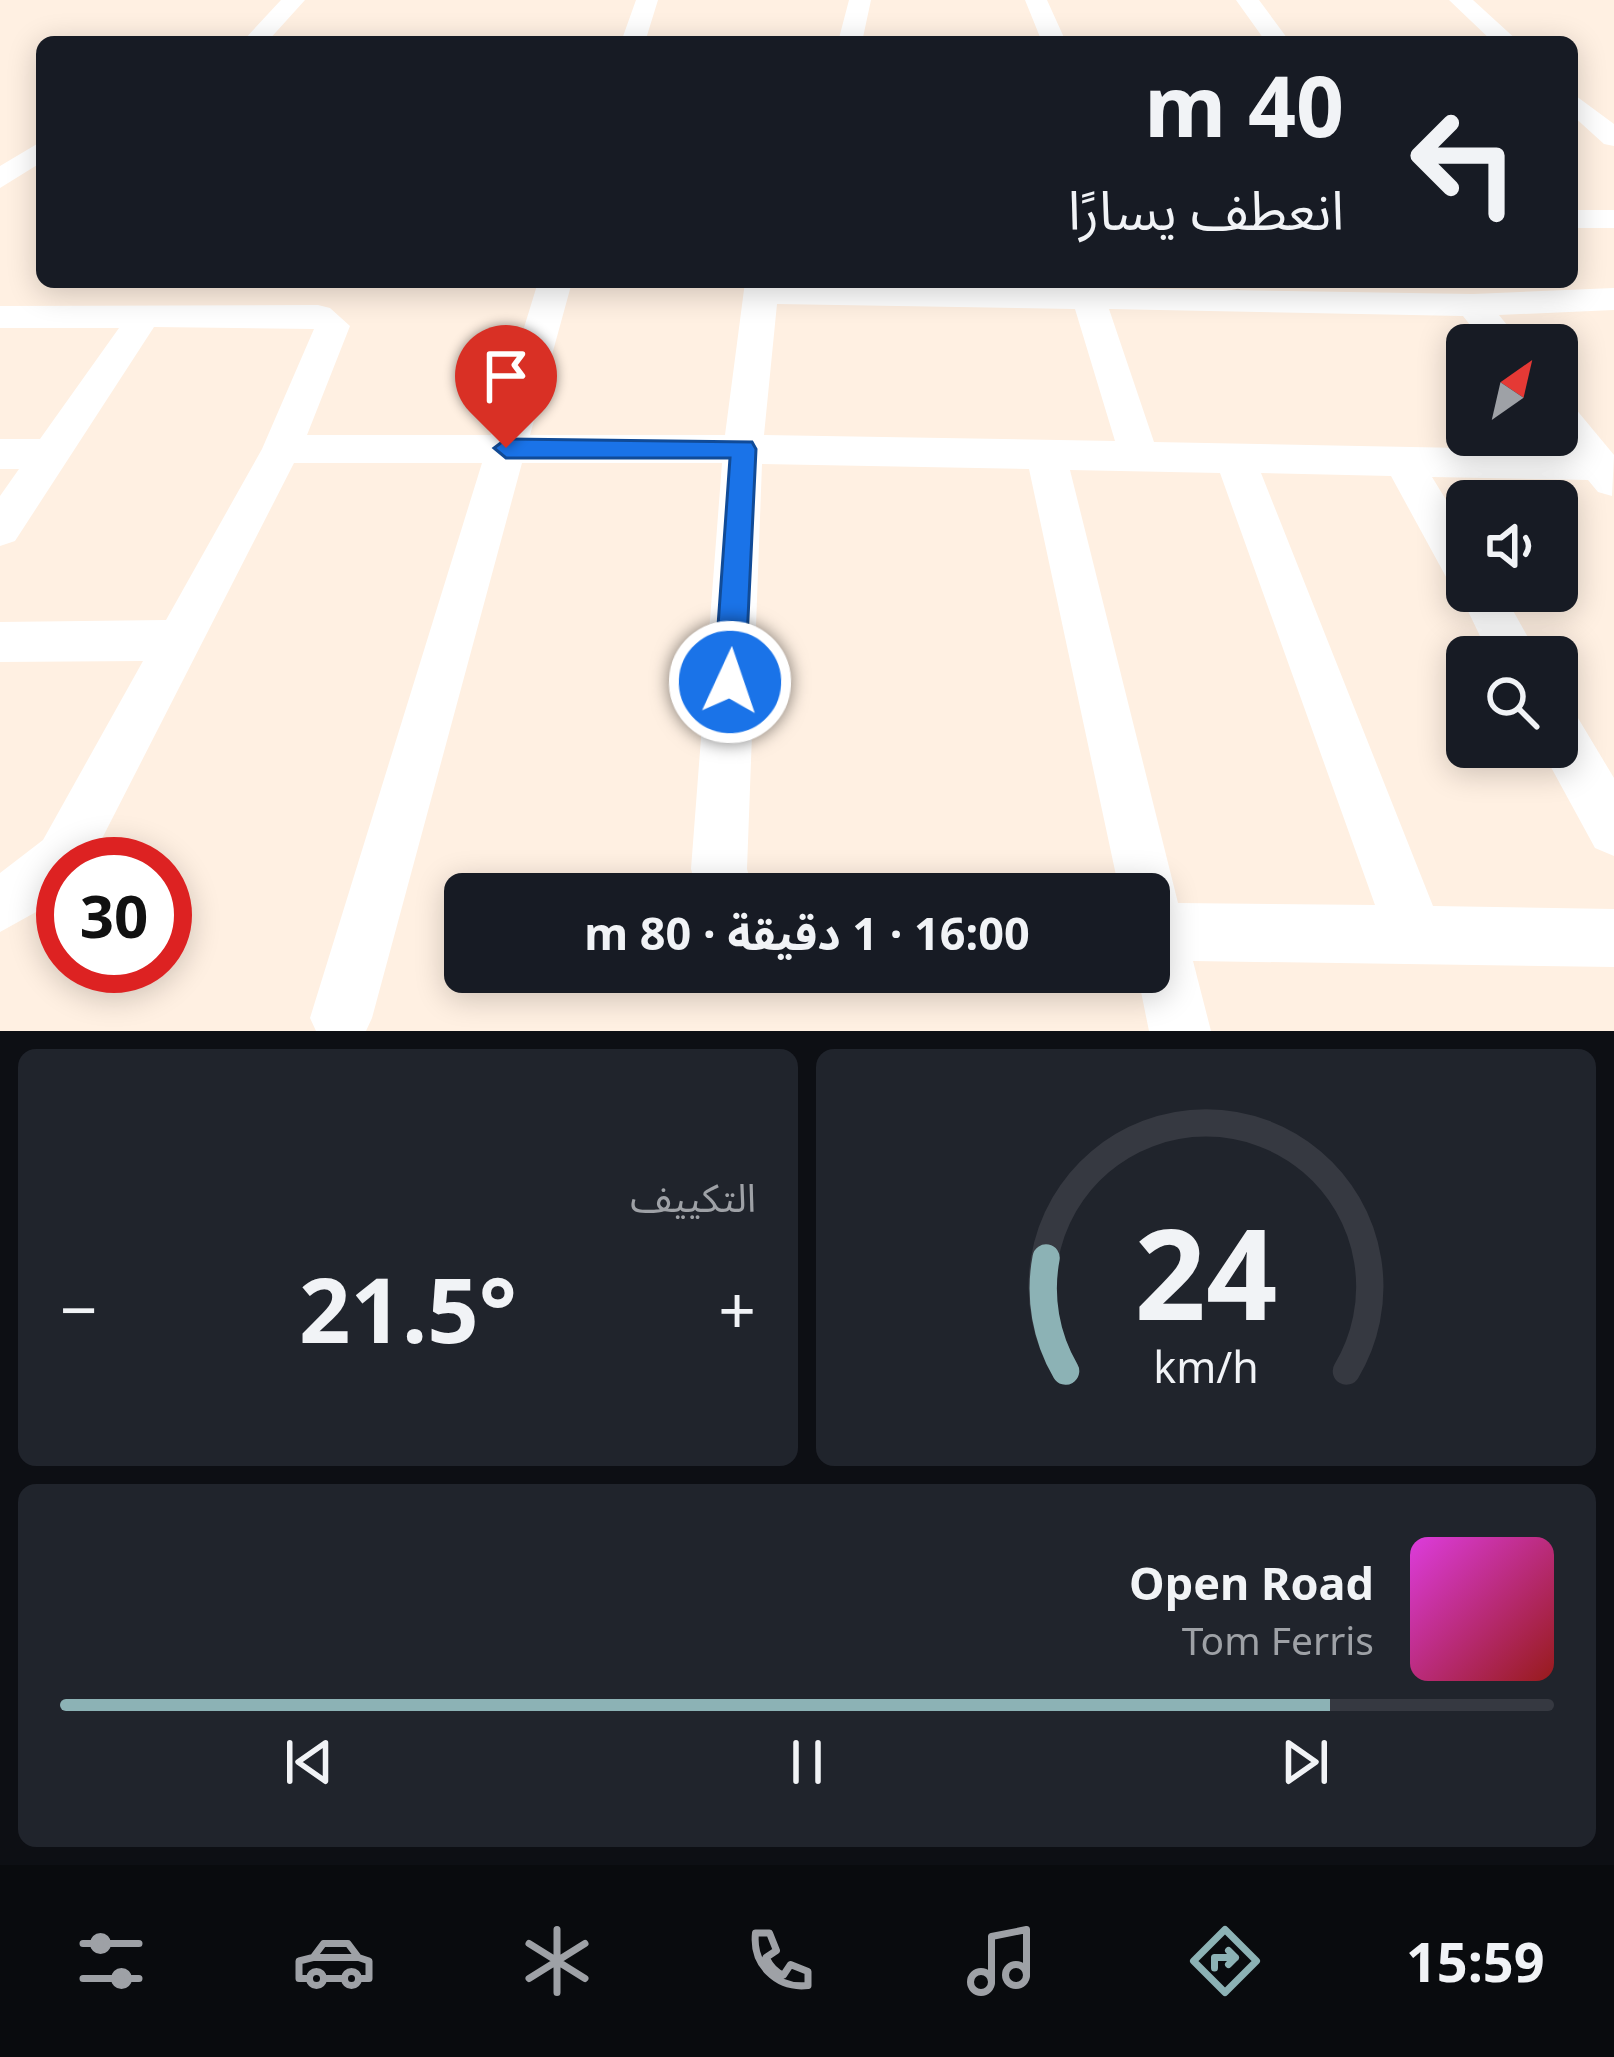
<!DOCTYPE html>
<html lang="ar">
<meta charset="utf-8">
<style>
body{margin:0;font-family:"Noto Sans","Noto Sans Arabic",sans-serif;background:#20242c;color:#f1f3f6;direction:rtl;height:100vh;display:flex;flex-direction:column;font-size:45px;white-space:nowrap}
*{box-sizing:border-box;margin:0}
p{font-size:39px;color:#9ea1a6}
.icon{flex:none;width:66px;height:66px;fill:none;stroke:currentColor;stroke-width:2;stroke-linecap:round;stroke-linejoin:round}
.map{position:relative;height:1031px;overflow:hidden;direction:ltr}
.sheet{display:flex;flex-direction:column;gap:18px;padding:18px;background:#0d0f14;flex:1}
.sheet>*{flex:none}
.top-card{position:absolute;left:36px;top:36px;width:1542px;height:252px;border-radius:18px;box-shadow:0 6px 30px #0003;direction:rtl;background:#171b24;color:#f1f3f6;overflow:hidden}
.needle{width:78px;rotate:34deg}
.buttons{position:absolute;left:1446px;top:324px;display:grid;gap:24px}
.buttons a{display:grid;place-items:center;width:132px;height:132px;border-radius:18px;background:#171b24;box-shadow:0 6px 30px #0003;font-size:60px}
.speed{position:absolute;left:36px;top:837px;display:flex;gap:24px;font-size:60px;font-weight:700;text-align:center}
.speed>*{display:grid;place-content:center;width:156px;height:156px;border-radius:50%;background:#171b24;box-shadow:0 6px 30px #0003;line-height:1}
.speed .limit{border:18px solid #d22;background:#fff;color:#111}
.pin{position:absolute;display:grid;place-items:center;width:102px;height:102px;color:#fff;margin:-123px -51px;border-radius:50% 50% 50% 0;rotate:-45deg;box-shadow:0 0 12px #0007}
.pin .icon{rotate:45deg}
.me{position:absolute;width:132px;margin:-66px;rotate:3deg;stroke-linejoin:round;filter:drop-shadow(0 0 9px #0008)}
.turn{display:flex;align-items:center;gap:42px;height:252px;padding:0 36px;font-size:54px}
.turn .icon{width:156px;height:156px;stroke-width:2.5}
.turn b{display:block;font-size:84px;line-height:102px}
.big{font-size:90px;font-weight:700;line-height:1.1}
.sheet .card{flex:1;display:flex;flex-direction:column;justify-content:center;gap:18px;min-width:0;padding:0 42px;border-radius:18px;background:#20242c}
.sheet .dial{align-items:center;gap:0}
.dial svg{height:312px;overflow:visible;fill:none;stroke:#363941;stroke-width:7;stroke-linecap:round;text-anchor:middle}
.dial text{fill:#f1f3f6;stroke:none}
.song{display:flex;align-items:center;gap:36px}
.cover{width:144px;height:144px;border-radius:18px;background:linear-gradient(135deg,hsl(300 70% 55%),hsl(0 70% 35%))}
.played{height:12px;border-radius:6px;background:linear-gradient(90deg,#8cb2b5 85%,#363941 85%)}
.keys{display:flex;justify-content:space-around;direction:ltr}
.heat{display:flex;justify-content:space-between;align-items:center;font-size:66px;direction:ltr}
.sheet .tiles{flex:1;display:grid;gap:18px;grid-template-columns:1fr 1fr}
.card:last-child{grid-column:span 2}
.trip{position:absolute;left:444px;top:873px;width:726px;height:120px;border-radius:18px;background:#171b24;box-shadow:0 6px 30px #0003;font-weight:700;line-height:120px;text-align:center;direction:rtl}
.dock{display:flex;height:192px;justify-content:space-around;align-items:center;background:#090b0e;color:#9ea1a6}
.dock .icon{width:84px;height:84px}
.dock .selected{color:#8cb2b5}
.dock b{font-size:54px;color:#f1f3f6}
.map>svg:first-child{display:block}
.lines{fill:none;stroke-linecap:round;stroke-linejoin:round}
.minor{fill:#fff;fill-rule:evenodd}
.route{fill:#1a73e8;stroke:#114b97;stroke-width:3}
</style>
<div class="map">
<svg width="1614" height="1031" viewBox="0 0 1614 1031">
<rect width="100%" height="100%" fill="#fff0e2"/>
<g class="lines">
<path class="minor" d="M281,0H305L267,42H242Z
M636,0H658L645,42H621Z
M849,0H871L862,42H838Z
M1025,0H1047L1066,42H1042Z
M1236,0H1259L1290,42H1266Z
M1449,0H1473L1519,42H1493Z
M1572,93L1614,124V146L1604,144L1572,115Z
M42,141V162L0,188V166Z
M1572,210H1614V228H1572Z
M538,282H572L530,435H725L745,282L1473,294L1614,288V310L1499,315L1523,345H1486L1463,316L1109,309L1154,442L1566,450L1555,435L1557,398L1570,402L1614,455L1612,496L1598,492L1588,480L1432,477L1467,534V591H1502L1539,657H1490L1457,588L1451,586L1391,476L1261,473L1433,906L1614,909V967L1193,961L1211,1031H1149L1137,972H1149V894H1120L1029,469L762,464L747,869L754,894H698L691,869L722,463H522L372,1018L366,1031H316L310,1018L482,463H294L89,864H63V897L0,932V873L43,840L143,661L0,662V622L166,620L262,449L314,329L154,327L15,541L0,546V496L19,469H0V439H40L119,328H0V306L318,305L330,308L350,326L307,435H491ZM777,304L1075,309L1115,441L764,435ZM1070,470L1220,473L1375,905L1178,903Z
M1557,706L1575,713L1614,778V856L1595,848L1540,747H1557Z"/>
</g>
<path class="route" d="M506,439L752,442L756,449L745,682L741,692L730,696L718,692L714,682L730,458H506L494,448Z"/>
</svg>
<div class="buttons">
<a><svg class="needle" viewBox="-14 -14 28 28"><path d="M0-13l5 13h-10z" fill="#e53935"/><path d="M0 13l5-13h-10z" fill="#9ea1a6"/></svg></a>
<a><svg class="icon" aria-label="sound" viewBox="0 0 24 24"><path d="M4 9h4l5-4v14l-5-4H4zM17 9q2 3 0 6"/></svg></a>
<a><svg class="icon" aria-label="search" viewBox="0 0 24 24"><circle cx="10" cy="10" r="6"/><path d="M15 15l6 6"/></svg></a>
</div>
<div class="speed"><div class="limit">30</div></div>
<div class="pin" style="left:506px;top:448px;background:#d93025"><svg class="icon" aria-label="arrive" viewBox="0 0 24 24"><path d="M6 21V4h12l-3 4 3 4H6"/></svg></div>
<svg class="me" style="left:730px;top:682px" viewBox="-20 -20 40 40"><circle r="17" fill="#1a73e8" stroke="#fff" stroke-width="3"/><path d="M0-11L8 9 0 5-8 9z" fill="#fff"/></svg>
<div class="trip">16:00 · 1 دقيقة · 80 m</div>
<div class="top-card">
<div class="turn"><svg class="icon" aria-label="left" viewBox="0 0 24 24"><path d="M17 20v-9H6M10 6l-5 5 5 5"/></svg><div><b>40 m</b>انعطف يسارًا</div></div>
</div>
</div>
<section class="sheet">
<div class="tiles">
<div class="card dial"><svg viewBox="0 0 100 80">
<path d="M14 69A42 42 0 1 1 86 69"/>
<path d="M14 69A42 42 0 0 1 9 40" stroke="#8cb2b5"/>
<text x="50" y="56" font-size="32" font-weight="700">24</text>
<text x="50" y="72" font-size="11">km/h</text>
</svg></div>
<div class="card"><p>التكييف</p>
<div class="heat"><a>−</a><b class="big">21.5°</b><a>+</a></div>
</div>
<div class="card">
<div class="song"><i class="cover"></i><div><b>Open Road</b><p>Tom Ferris</p></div></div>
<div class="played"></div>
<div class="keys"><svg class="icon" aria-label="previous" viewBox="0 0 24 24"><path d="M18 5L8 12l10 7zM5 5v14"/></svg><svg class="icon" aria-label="pause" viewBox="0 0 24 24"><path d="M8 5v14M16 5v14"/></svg><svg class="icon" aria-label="next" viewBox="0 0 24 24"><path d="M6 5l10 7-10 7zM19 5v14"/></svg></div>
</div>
</div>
</section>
<nav class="dock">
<b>15:59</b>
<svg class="icon selected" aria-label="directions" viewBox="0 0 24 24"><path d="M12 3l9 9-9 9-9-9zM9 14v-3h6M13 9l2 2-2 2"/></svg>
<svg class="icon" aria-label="music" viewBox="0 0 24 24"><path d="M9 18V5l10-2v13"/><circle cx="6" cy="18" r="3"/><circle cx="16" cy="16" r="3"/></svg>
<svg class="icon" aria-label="phone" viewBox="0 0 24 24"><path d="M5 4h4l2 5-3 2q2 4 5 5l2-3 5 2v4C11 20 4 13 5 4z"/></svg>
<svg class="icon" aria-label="climate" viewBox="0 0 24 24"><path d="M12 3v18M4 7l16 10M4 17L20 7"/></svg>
<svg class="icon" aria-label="car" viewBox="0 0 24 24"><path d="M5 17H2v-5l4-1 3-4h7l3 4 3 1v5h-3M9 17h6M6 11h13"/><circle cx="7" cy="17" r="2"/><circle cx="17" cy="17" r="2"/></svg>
<svg class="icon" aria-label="filters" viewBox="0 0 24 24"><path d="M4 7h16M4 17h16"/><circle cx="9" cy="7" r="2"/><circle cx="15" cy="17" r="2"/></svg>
</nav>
